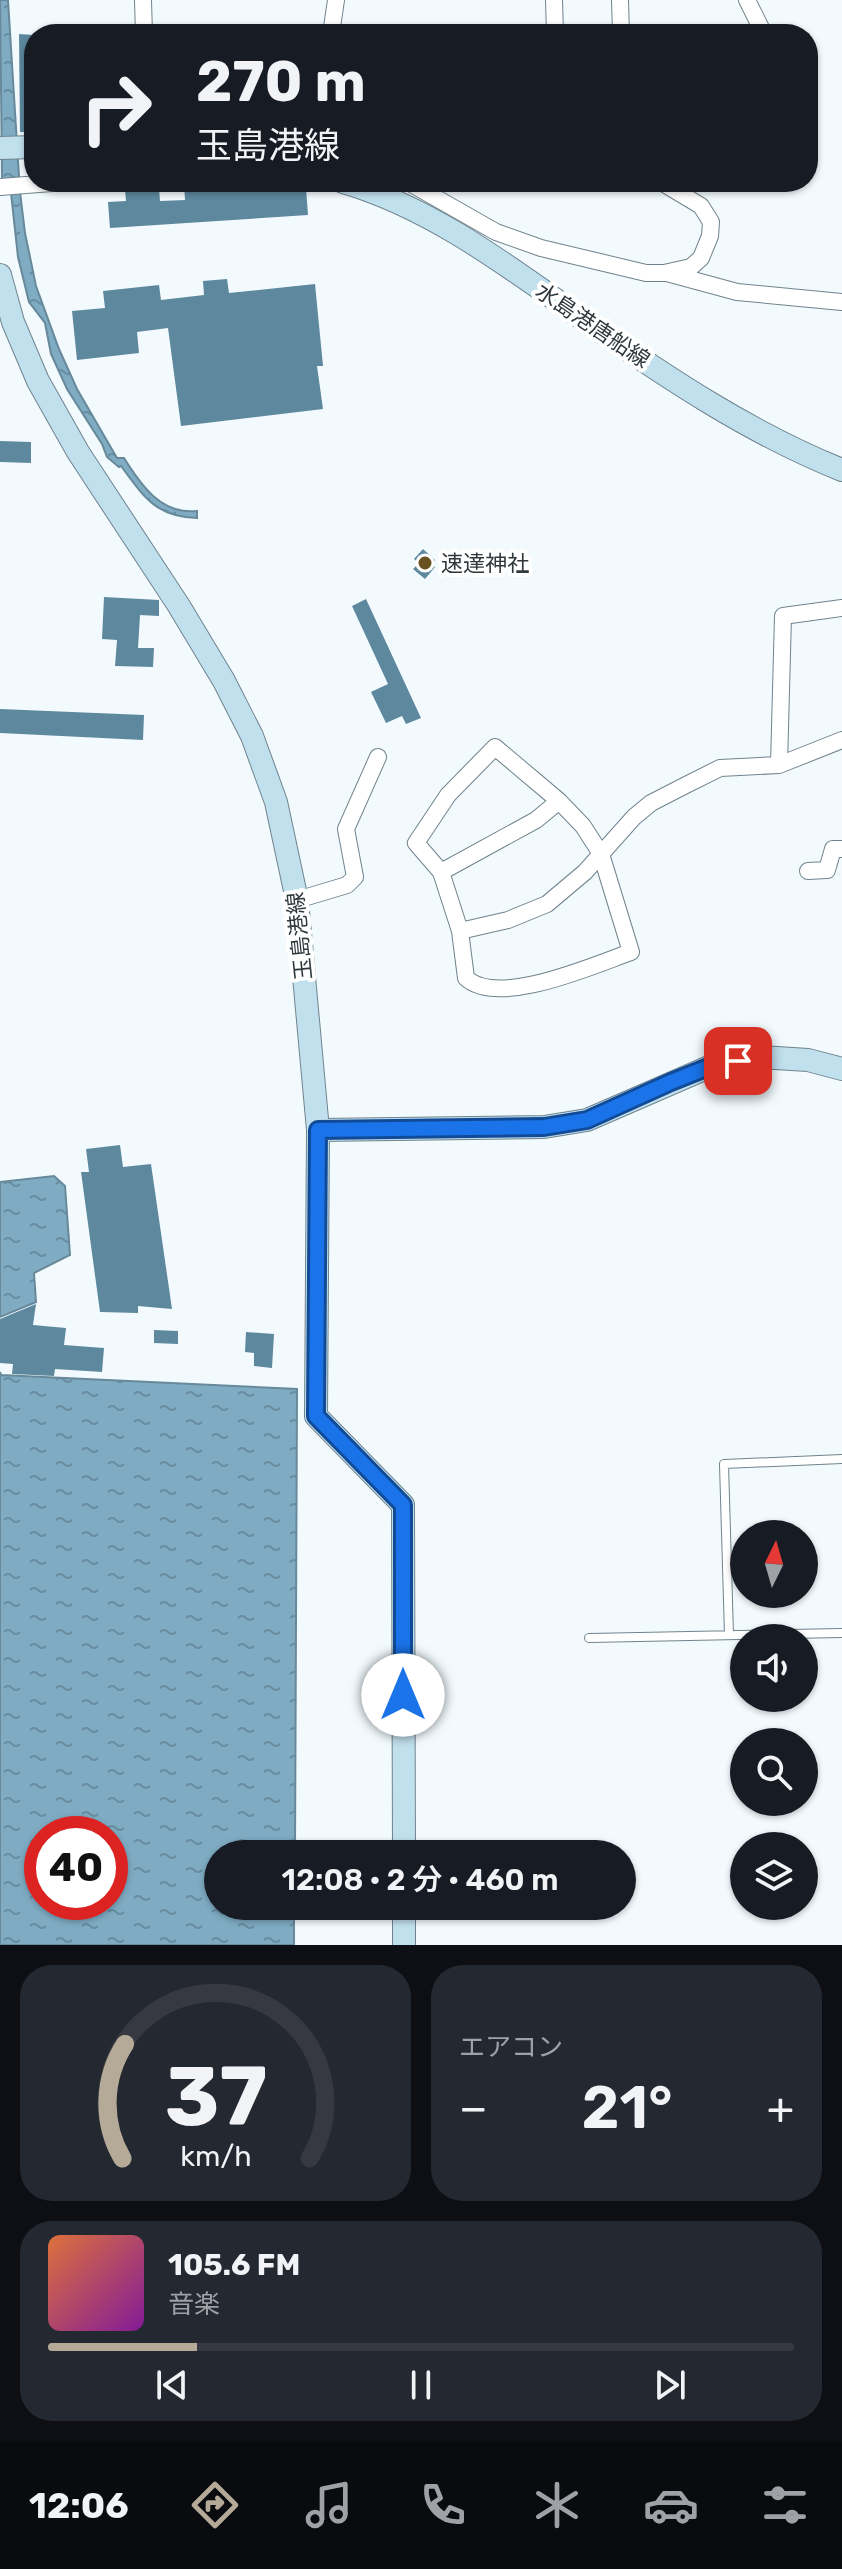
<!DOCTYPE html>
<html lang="ja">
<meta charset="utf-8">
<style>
body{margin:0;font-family:Rubik,"Noto Sans JP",sans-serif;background:#242831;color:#f1f3f6;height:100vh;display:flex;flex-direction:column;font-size:30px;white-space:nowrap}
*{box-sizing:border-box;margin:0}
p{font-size:26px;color:#9ea1a6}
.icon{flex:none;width:44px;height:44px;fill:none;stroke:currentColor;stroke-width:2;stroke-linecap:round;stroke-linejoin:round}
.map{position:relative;height:1945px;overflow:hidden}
.details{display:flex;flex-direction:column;gap:20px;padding:20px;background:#0d0f14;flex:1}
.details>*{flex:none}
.top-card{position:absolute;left:24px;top:24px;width:794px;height:168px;border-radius:32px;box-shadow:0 2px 6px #0004;background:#171b24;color:#f1f3f6;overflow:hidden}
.needle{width:52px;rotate:5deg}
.buttons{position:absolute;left:730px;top:1520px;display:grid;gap:16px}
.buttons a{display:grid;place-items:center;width:88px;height:88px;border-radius:50%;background:#171b24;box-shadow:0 2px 6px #0004;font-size:40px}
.speed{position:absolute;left:24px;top:1816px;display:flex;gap:16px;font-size:40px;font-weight:700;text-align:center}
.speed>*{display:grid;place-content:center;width:104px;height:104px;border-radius:50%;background:#171b24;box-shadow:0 2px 6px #0004;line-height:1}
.speed .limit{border:12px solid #d22;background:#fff;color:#111}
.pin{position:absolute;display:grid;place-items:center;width:68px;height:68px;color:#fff;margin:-34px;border-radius:16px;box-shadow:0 4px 12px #0006}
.me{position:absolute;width:88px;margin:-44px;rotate:0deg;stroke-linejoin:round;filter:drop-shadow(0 0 6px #0008)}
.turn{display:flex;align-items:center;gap:28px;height:168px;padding:0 40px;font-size:36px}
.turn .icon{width:104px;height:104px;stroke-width:2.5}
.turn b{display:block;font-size:56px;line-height:68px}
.big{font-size:60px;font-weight:600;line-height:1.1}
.details .tile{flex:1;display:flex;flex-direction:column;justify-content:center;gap:12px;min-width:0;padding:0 28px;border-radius:32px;background:#242831}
.details .dial{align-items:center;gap:0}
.dial svg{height:208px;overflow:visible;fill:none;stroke:#363941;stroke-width:7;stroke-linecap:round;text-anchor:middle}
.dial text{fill:#f1f3f6;stroke:none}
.song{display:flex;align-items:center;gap:24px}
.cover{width:96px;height:96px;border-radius:12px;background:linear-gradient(135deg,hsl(20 70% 55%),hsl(290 70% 35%))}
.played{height:8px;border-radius:4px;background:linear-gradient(90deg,#b4aa97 20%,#363941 20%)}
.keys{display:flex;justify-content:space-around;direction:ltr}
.heat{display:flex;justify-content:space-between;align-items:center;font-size:44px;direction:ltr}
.details .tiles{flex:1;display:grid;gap:20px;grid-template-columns:1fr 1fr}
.tile:last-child{grid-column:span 2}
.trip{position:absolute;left:204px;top:1840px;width:432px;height:80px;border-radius:40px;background:#171b24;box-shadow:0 2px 6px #0004;font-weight:600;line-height:80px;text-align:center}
.menu{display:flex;height:128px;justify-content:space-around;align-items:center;background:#090b0e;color:#9ea1a6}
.menu .icon{width:56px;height:56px}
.menu .selected{color:#b4aa97}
.menu b{font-size:36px;color:#f1f3f6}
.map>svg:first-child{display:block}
.water{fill:url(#water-ripples);stroke:#67899a;stroke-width:2;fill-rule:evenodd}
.building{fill:#5d889e}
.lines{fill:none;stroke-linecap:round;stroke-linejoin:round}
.lane-casing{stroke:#70838d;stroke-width:10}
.street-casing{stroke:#70838d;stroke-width:18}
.secondary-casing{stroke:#70838d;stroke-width:24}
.lane{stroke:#fff;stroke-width:8}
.street{stroke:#fff;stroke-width:16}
.secondary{stroke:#c1e0ed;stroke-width:22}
.route-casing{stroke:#114b97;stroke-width:20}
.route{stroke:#1a73e8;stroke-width:14}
.poi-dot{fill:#6a5122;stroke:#fff;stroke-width:3}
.labels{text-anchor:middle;stroke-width:8;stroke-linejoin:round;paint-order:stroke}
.street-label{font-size:22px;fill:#30383c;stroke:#fff}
.poi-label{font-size:22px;fill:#30383c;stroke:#fff;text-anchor:start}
</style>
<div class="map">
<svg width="842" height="1945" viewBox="0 0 842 1945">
<defs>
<pattern id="water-ripples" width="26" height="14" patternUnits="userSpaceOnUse" patternTransform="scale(2)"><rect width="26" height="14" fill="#7facc3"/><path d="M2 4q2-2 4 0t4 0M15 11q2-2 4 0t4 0" fill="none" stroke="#688da0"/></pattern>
</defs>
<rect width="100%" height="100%" fill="#f2fafe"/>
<path class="water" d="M0,0H8L20,192L25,233L36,286L59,349L77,389L117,458H124C141,485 161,515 197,511V518C156,517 144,497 121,466L119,467L107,457L102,444L67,389L51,354L45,323L29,302L18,257L11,193L2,177Z
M54,1176L65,1186L70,1255L34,1273L36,1302L0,1317V1182Z
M0,1372L1,1375L297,1389L295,1854H218V1906H294V1945H0ZM42,1834H110V1902H42Z"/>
<path class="building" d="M19,34L34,35V132H20Z
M220,182H279V190L306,188L308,215L110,228L108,202L126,201L125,190L159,188L160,201L185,200L184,184Z
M227,279L229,293L315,284L323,366H317L323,409L181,426L168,328L137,332L139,353L77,360L72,311L105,308L103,291L159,285L161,300L204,295L203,281Z
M0,441L31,442V463L0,462Z
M423,549L435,560L431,564L435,567L425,579L413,569L419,563L414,559Z
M104,597L159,600V616L140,615L138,648H154L153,667L115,666L117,640L102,639Z
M366,599L421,718L406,724L402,716L386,723L371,692L388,684L352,606Z
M0,709L144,715L143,740L0,733Z
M120,1145L123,1167L151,1164L172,1309L138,1306V1313L100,1312L81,1172H89L86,1149Z
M36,1304L33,1325L66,1328L64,1345L104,1348L102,1372L55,1369L54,1376L12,1374L13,1364L0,1363V1319Z
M154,1330L178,1331V1344L154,1343Z
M246,1332L274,1334L272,1368L254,1366V1353L245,1352Z"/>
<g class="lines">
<defs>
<path id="lane" d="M729,1635L724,1464L842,1459
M589,1638L842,1633"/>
<path id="street" d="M143,0L144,34
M554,0L555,34
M620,0L621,34
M747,0L764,34
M331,34L336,0
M408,182L496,232L541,248L646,273H664L691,267L701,258L710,236L711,222L701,206L661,182
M0,187L65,182
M667,273L737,292L842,302
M495,747L559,801L583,826L601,854L631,952C594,965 498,1008 466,978L460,931L441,872L416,843L448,795Z
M779,765L783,616L842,608
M808,871L827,870L833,849H842
M441,872L536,820L559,801
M297,900L347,885L355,877L346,829L378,757
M460,931L508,920L547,904L585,872L634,817L651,803L686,785L720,768L779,765L842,740"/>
<path id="secondary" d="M0,148L34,147
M343,182C435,209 513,270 590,324C669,379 752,434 842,470
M0,275L13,322L38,381L78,452L179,606L224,681L252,736L276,802L297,900L318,1130L316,1416L403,1505L404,1854
M318,1130L544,1127L587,1120L716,1064L760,1057L808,1060L842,1069
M404,1906V1945"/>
</defs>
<use href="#lane" class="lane-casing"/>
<use href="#street" class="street-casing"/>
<use href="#secondary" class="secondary-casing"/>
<use href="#lane" class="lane"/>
<use href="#street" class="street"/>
<use href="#secondary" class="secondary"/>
</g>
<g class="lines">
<defs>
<path id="route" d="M403,1695V1505L316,1416L318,1130L544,1127L587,1120L671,1082L716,1064L738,1061"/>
</defs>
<use href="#route" class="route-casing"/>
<use href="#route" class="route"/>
</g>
<circle class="poi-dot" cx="425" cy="563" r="8"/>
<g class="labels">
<g class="street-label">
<text transform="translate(593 325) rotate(34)" y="8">水島港唐船線</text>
<text transform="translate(299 936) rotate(-96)" y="8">玉島港線</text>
</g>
<g class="poi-label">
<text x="441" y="571">速達神社</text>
</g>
</g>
</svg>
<div class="buttons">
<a><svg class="needle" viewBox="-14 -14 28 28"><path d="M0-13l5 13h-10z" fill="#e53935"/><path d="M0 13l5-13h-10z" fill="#9ea1a6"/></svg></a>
<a><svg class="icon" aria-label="sound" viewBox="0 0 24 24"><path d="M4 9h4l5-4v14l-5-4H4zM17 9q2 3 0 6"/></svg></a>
<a><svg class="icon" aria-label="search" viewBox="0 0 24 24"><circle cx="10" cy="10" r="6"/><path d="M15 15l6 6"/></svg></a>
<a><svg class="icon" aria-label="layers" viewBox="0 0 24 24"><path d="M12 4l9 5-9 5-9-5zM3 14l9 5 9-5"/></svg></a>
</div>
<div class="speed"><div class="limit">40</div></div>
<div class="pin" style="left:738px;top:1061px;background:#d93025"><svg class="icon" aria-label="arrive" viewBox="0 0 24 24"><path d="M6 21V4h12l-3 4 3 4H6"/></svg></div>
<svg class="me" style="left:403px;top:1695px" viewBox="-20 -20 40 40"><circle r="19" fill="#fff"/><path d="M0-13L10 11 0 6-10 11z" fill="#1a73e8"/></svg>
<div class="trip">12:08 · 2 分 · 460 m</div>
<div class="top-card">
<div class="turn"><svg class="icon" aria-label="right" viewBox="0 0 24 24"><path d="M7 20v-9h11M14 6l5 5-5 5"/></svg><div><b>270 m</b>玉島港線</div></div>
</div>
</div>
<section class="details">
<div class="tiles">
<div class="tile dial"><svg viewBox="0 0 100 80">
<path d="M14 69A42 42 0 1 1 86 69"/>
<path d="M14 69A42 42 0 0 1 15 25" stroke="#b4aa97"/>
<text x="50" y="56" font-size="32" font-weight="700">37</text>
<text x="50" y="72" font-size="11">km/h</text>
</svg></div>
<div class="tile"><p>エアコン</p>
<div class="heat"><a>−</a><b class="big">21°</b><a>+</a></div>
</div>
<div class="tile">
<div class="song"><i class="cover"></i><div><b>105.6 FM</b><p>音楽</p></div></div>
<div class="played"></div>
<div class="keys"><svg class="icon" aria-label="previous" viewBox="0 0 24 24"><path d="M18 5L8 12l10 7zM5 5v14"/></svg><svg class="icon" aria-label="pause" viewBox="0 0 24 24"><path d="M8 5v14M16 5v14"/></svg><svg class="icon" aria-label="next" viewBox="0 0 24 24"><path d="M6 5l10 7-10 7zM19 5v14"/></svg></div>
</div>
</div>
</section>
<nav class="menu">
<b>12:06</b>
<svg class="icon selected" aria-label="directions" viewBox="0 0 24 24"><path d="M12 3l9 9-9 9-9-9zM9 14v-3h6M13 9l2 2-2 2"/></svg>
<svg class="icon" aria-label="music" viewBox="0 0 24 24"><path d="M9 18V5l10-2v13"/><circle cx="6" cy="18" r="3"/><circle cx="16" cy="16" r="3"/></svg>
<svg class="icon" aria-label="phone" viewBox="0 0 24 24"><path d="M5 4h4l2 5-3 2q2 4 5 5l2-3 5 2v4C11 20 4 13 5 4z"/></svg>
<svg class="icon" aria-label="climate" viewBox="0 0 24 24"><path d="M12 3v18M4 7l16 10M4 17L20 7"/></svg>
<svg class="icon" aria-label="car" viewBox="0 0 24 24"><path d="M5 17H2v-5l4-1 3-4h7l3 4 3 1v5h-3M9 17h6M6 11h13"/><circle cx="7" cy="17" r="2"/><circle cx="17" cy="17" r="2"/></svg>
<svg class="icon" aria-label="filters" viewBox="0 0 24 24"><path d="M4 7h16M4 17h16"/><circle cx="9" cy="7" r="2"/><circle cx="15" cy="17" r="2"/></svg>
</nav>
